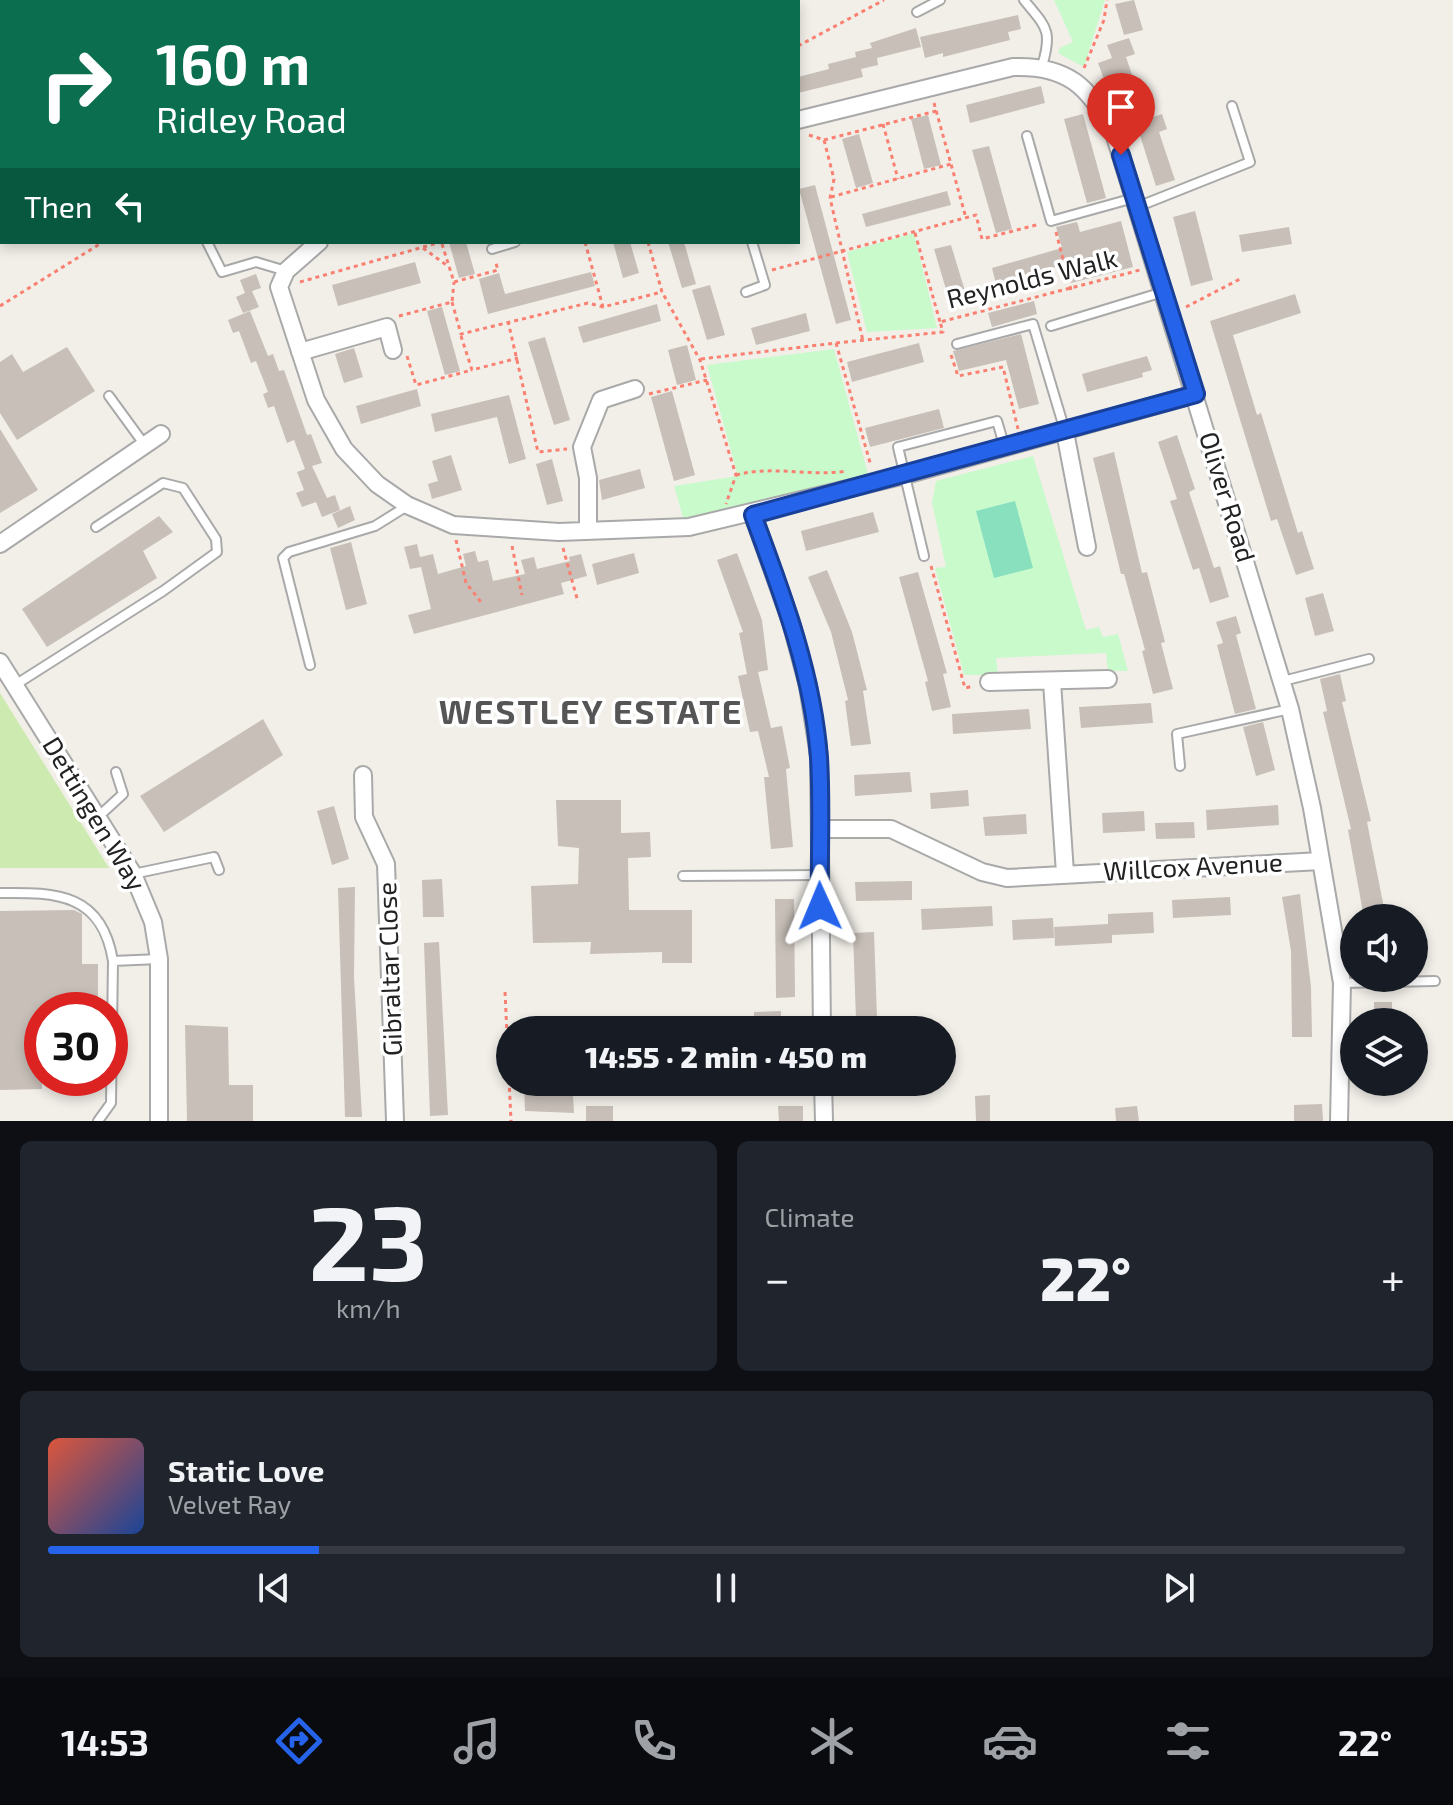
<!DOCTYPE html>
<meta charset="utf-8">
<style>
body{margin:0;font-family:"Exo 2",sans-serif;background:#20242c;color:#f1f3f6;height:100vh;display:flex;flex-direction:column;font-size:30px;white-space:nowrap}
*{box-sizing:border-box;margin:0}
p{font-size:26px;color:#9ea1a6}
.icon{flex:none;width:44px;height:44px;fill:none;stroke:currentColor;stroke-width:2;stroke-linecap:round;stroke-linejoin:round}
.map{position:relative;height:1121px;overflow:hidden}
.sheet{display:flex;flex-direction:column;gap:20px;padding:20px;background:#0d0f14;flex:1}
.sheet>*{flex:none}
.guide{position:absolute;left:0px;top:0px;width:800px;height:244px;box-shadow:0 4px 12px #0003;background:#0b6e4f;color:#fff;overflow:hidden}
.buttons{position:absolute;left:1340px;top:904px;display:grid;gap:16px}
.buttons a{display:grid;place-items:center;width:88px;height:88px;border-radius:50%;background:#171b24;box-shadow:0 4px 12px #0003;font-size:40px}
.speed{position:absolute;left:24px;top:992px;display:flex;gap:16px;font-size:40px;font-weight:700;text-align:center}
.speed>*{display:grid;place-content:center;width:104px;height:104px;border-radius:50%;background:#171b24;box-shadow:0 4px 12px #0003;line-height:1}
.speed .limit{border:12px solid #d22;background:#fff;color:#111}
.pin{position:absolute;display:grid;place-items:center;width:68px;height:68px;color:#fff;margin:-82px -34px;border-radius:50% 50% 50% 0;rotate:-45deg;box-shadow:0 0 8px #0007}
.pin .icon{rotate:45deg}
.me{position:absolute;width:88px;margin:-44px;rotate:359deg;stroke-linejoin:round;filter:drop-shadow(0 0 6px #0008)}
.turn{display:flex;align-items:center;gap:28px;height:168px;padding:0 24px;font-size:36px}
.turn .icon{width:104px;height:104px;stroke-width:2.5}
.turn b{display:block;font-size:56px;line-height:68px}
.then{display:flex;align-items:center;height:76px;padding:0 24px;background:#0003;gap:16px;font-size:30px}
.big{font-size:60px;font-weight:800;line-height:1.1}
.sheet .widget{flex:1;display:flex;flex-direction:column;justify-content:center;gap:12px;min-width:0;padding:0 28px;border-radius:12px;background:#20242c}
.sheet .dial{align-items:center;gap:0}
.dial b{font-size:104px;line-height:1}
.song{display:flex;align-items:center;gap:24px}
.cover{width:96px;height:96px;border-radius:12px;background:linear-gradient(135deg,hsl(10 70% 55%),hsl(220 70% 35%))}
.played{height:8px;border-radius:4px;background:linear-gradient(90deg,#2563eb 20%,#363941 20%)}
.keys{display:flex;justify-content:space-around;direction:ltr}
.heat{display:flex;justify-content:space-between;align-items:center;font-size:44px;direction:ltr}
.sheet .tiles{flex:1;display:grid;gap:20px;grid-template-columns:1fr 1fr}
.widget:last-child{grid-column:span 2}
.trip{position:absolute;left:496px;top:1016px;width:460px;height:80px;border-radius:40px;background:#171b24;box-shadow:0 4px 12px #0003;font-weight:800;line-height:80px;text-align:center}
.dock{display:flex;height:128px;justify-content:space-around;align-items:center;background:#090b0e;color:#9ea1a6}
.dock .icon{width:56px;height:56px}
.dock .current{color:#2563eb}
.dock b{font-size:36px;color:#f1f3f6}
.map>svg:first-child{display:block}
.grass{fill:#cdebb0}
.park{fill:#c8facc}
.pitch{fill:#88e0be}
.building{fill:#c7bfb8}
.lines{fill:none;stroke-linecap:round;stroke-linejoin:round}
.service-casing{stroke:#a9a9a9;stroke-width:12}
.minor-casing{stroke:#a9a9a9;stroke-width:20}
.path{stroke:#fa8072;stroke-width:3;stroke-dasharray:4 4;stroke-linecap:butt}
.service{stroke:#fff;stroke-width:8}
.minor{stroke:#fff;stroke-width:16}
.route-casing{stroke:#184099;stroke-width:20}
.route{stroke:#2563eb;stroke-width:14}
.labels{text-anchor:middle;stroke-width:7;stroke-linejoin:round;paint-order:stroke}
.street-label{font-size:26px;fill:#222;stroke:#fff}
.district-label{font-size:34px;font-weight:bold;letter-spacing:2px;fill:#555;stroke:#fff}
</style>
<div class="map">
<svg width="1453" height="1121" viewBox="0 0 1453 1121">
<rect width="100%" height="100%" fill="#f2efe9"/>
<path class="grass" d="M0,693L109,868H0Z"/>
<path class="park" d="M1054,0H1105L1084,67L1058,53L1060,48L1073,42Z
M914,233L937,328L867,332L847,252Z
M834,349L868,474L684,521L674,486L738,476L707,365Z
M1033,456L1086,630L1099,627L1103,637L1118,634L1128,671H1108L1106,653L996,658L998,675H964L935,568L946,567L932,503L936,481Z"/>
<path class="pitch" d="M1015,501L1033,568L994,578L976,511Z"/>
<path class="building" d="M1134,0L1143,30L1124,35L1115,4Z
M1018,15L1021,29L1008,32L1010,40L943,57V53L925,58L920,37Z
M916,28L921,47L877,58L878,65L861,69L863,77L798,93V77L829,69L828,64L856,57L855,52L872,48L870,43Z
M1129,38L1135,54L1126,57L1141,101L1124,106L1114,75L1104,79L1098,63L1112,58L1107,45Z
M1041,86L1045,103L970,123L966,105Z
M1147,99L1153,117L1162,114L1167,129L1159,132L1175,180L1156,186L1130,104Z
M1083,114L1106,198L1087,203L1064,119Z
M928,115L941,165L924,169L911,119Z
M859,134L873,183L856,188L842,139Z
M989,146L1012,229L996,233L972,150Z
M815,185L851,320L836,324L799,189Z
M947,191L951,205L866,227L862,214Z
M1195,211L1213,280L1191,286L1173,217Z
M1121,221L1133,267L1071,283L1066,264L996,284L992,268L1062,248L1056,227L1077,222L1080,232Z
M1289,227L1292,244L1242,252L1239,235Z
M449,242H466L475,274L459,278Z
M613,242H630L639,273L623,278Z
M668,242H684L696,284L682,288Z
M951,245L965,291L948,296L934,249Z
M415,262L421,283L338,306L332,285Z
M591,272L595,286L488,314L479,279L499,273L505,294Z
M256,274L261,288L252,291L259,307L243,313L236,297L245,293L240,280Z
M710,285L725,335L707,340L692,290Z
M1295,294L1301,313L1233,335L1257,415L1261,413L1298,533L1302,531L1314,569L1296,575L1277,519L1271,521L1210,321Z
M1034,301L1037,314L992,327L988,313Z
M657,304L661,321L583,343L578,327Z
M442,307L460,371L445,375L427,311Z
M250,311L268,356L273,354L279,371L284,370L307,435L311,434L322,463L312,466L327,498L335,495L340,510L322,517L316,502L302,507L296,493L304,490L297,472L305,469L294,440L287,443L274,406L268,408L263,394L268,392L256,361L251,363L239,331L233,333L228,320Z
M806,313L810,331L756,345L751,328Z
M1021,334L1039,404L1019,409L1006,360L959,371L953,351Z
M545,337L570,420L554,425L528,342Z
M919,343L924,362L852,382L847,362Z
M687,345L696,380L677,385L668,350Z
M67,347L95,391L17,440L0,413V362L12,354L23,372Z
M354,348L363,377L344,383L335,354Z
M1147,356L1152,370L1142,373L1143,377L1087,392L1082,374Z
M417,389L421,406L361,424L356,406Z
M672,391L695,475L674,481L651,397Z
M509,395L526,459L509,464L497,417L435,432L431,414Z
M939,409L944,428L870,447L865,428Z
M0,429L38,490L0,513Z
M1177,435L1195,489L1189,492L1214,568L1220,566L1229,597L1210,603L1199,568L1193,570L1170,501L1177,499L1158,442Z
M1114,452L1142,573L1147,572L1165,642L1161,643L1173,689L1153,694L1142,651L1145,650L1124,574H1121L1093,458Z
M451,455L462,490L432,499L428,484L438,481L432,461Z
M552,459L563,501L547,505L536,464Z
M640,469L645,488L602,500L599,480Z
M350,506L355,520L338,528L332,514Z
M873,512L879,532L806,551L801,531Z
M159,516L173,532L143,551L157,578L47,647L22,609Z
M351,542L367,604L346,610L330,548Z
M417,544L420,557L433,554L438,574L466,566L463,554L475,551L478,562L488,560L493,581L525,574L521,560L534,557L537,569L570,561L569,557L581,554L587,576L561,583L564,594L414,634L408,615L431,609L421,567L410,569L404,547Z
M634,553L639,573L597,585L592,564Z
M737,553L762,620L768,670L758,672L771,728L782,726L790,768L786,769L793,847L771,849L764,777H769L758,731L750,732L738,676L747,674L739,633L743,632L717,560Z
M827,570L852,632L867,690L863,691L871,744L851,746L845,701L848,700L831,632L808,577Z
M918,572L947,673L943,674L951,707L932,711L925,682L928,681L899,577Z
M1323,593L1334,631L1315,636L1305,598Z
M1236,616L1241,633L1236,635L1256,709L1235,714L1217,645L1223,643L1216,622Z
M1340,674L1346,701L1342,702L1371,821L1367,822L1386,918H1364L1348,830L1351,829L1323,712L1327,711L1320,679Z
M1151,703L1153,723L1081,728L1079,707Z
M1029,709L1031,729L953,734L952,714Z
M263,719L283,755L164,832L140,796Z
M1263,722L1275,770L1256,776L1243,727Z
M910,772L912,792L855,796L854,775Z
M968,790L969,806L931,809L930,793Z
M556,800H621V833L650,832L651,857L628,858L629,910H692V963H662V952L590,954L591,942L533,943L531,886L578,884L579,848L558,846Z
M1278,805L1279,825L1207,830L1206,810Z
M334,806L349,859L332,865L317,811Z
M1144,811L1145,831L1103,833L1102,813Z
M1026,814L1027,834L985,836L983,817Z
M1194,822L1195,838L1156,839L1155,823Z
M442,879L444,917H423L422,880Z
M912,881V900L856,901L855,882Z
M355,887L354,977L362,1117H345L338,888Z
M1300,894L1311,987L1312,1037H1292L1291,951L1282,897Z
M1230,897L1231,915L1173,918L1172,900Z
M775,899H794L795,997L776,998Z
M992,906L993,926L922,930L921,909Z
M74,910L82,914V964H98V1010H42V1089L0,1090V911Z
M1153,912L1154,933L1112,935V943L1055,946L1054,927L1108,924V914Z
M1053,918L1054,938L1013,940L1012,920Z
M874,932L877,1018L883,1017L884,1030H842V1019H856L853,933Z
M439,942L448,1115L430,1116L424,943Z
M1374,1002H1392V1016L1374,1017Z
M781,1011V1030H747L746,1017H754V1012Z
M185,1025L228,1027L229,1085H253V1121H187Z
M543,1085L544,1096L573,1095L574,1113L525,1111L524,1086Z
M990,1095V1121H976L975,1096Z
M1322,1104L1323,1121H1294V1105Z
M586,1106H613V1121H586Z
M778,1106H803V1121H779Z
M1137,1106L1139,1121H1116L1115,1108Z"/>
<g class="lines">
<defs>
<path id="service" d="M1024,0C1046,27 1053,30 1042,66
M700,2L703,0
M917,12L940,0
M1027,136L1051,221L1134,198
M1137,207L1250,162L1232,106
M207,242L222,272L256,262L286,271
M492,249L515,242
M746,292L765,285L752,242
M1051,326L1163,292
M957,344L1033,324L1065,431
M109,396L144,444
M924,556L898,447L997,421L1005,448
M310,665L283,558L289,552L375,526L407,506
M1283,681L1369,659
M15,685L163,591L217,552L216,539L183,488L163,483L96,527
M1180,766L1177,734L1290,709
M99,816L123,794L116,772
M133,874L214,857L219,870
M683,876L820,875
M0,893C58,892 102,894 113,961L111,1103L98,1121
M113,961L159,959
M1343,983L1435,981"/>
<path id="minor" d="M561,0L563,2
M324,2L326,0
M798,120L1013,67C1067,65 1089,86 1114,133L1290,709L1312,808L1342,983L1339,1121
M319,242L286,271L279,287L316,400L344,449L377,484L407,505L453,525L559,532L689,527L905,475L1196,394
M300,352L387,327L393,350
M1065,432L1087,547
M753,515L791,622L808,686L819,756L822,1030
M588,531V478L582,447L601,400L635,389
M0,544L161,434
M0,662L133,874L153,922L159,959V1121
M989,682L1108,679
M1052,682L1065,873
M363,775L364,817L386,864L395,1121
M821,829H891L982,872L1007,878L1321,861
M823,1082L824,1121"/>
</defs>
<use href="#service" class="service-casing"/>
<use href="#minor" class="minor-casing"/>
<path class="path" d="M798,46L884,0
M1084,68L1104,20L1107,0
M934,103L966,218
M883,124L898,179
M809,135L824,140L834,179L830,198L863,341
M824,140L936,111
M831,197L951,164
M1056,232L1071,290
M915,233L940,322
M585,242L603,307
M648,242L662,292L700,360L736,475L726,504
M442,244L454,282L498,270L495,260
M423,248L449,267
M772,270L976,215L982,239L1040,224
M300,282L441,242
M452,302L461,334L588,303L603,307L662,292
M0,306L103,242
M1186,307L1240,279
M399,316L452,302L454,282
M508,321L538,452L567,449
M461,336L472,370L518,358
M836,343L943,332L940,322L1140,270
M951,355L958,376L1003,367L1018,429
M407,356L416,385L472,370
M701,359L836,343L871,466
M649,394L707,380
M736,475C773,465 810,477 847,471
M456,540L466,583L481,602
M512,546L522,595
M563,548L578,602
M931,566L965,688L974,686
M505,992L511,1121"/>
<use href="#service" class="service"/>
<use href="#minor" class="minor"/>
</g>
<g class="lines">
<defs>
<path id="route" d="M820,906C819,857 822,807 819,758C813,674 782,593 753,515L1196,394L1121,155"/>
</defs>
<use href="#route" class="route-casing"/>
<use href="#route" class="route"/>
</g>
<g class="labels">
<g class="street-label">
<text transform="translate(1032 279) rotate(-14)" y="9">Reynolds Walk</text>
<text transform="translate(1227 497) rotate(73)" y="9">Oliver Road</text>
<text transform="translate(94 814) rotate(59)" y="9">Dettingen Way</text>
<text transform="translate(1193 867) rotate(-3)" y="9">Willcox Avenue</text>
<text transform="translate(390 969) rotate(-92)" y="9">Gibraltar Close</text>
</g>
<g class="district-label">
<text x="591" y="724">WESTLEY ESTATE</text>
</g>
</g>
</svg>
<div class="buttons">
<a><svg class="icon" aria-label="sound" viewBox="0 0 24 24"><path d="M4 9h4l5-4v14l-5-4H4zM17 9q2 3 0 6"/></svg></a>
<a><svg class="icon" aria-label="layers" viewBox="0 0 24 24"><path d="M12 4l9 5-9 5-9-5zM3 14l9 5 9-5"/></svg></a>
</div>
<div class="speed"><div class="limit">30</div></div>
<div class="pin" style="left:1121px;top:155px;background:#d93025"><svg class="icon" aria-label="arrive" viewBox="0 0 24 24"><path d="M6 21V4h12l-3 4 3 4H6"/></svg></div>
<svg class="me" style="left:820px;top:906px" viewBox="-20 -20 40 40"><path d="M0-17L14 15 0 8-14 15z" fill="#2563eb" stroke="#fff" stroke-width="4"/></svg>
<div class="trip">14:55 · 2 min · 450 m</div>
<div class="guide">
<div class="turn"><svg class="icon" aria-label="right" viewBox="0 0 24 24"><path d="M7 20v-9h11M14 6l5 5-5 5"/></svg><div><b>160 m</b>Ridley Road</div></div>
<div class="then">Then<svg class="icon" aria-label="left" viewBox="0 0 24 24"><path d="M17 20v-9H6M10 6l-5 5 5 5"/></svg></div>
</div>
</div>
<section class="sheet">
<div class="tiles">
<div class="widget dial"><b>23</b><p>km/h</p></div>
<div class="widget"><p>Climate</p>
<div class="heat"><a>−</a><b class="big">22°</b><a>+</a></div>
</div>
<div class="widget">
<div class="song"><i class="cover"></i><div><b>Static Love</b><p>Velvet Ray</p></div></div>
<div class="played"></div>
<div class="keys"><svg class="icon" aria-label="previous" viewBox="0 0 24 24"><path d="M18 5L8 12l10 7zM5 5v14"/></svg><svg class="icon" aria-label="pause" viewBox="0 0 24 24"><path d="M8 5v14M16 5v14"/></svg><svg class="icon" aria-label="next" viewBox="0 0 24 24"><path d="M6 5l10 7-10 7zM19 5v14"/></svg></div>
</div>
</div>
</section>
<nav class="dock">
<b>14:53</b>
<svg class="icon current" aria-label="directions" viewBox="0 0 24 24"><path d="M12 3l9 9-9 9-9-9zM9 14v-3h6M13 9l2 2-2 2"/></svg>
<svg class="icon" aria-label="music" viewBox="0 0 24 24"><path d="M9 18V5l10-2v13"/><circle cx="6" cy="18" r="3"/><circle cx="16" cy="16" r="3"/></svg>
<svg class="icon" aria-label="phone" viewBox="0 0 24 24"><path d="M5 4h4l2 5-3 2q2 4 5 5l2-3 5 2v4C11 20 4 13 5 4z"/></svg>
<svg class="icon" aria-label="climate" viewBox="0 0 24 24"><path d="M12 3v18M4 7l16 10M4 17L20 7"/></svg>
<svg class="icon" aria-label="car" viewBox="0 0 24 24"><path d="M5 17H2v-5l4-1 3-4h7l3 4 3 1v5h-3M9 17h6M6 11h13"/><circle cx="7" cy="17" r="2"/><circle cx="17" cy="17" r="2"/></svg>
<svg class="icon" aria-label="filters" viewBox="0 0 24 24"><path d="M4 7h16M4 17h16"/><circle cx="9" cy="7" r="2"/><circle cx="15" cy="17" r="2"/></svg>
<b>22°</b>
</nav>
